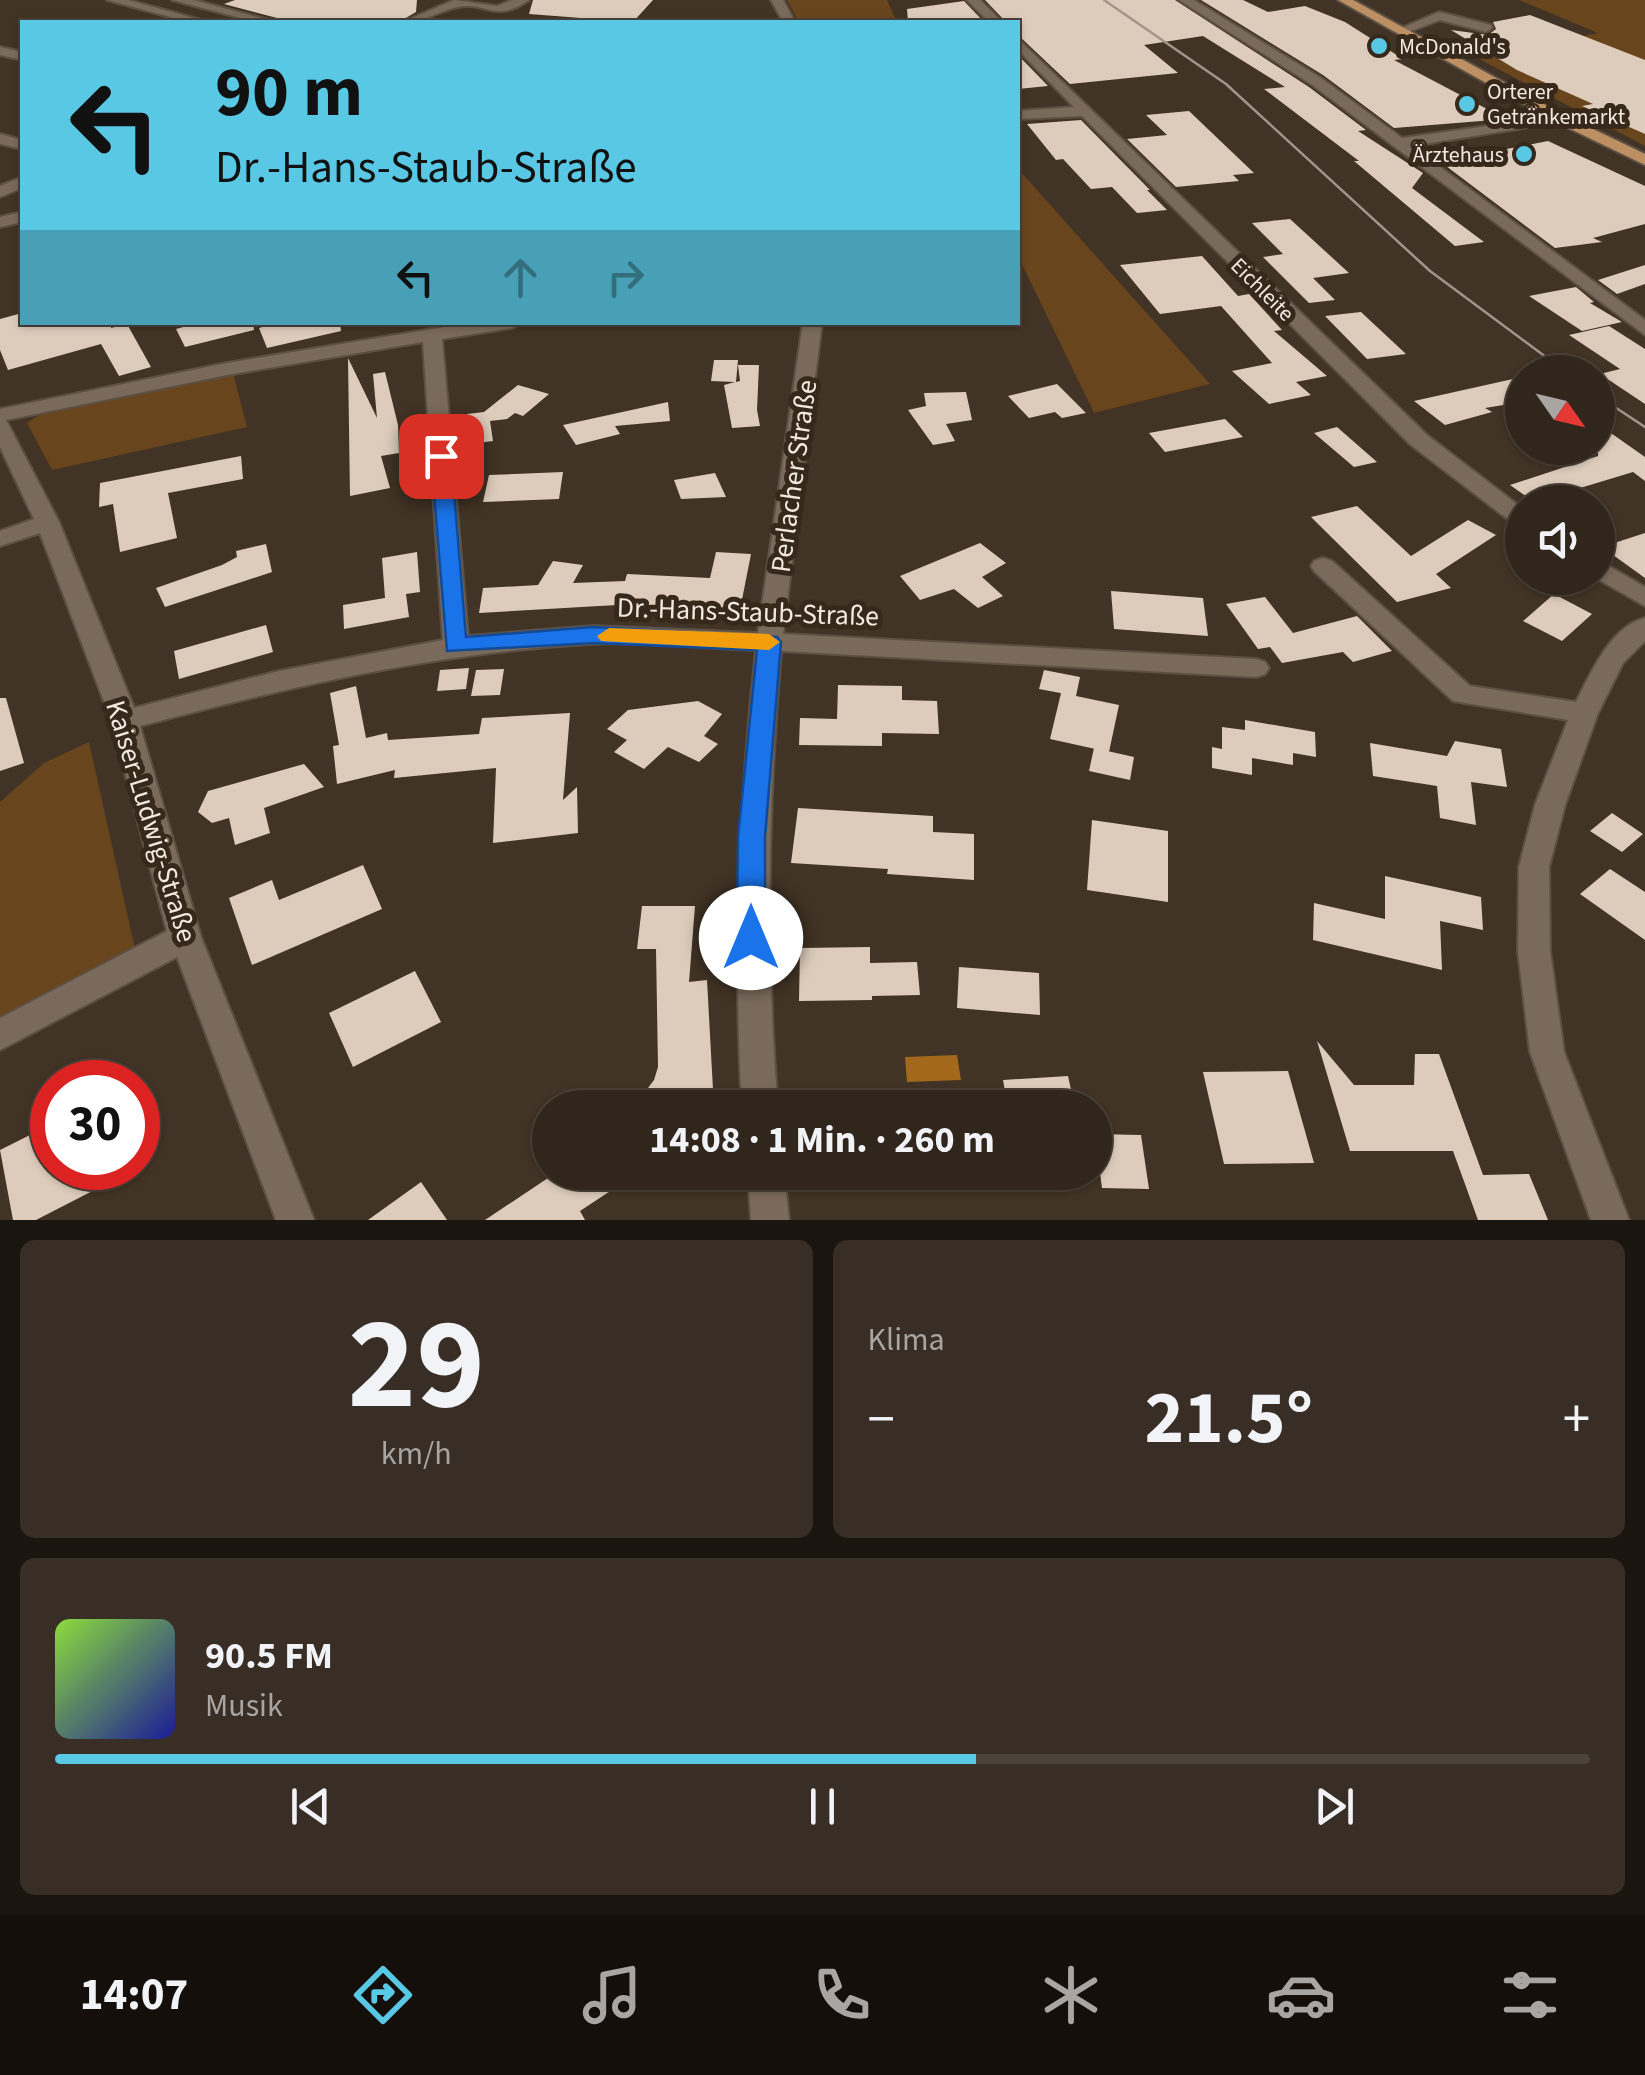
<!DOCTYPE html>
<html lang="de">
<meta charset="utf-8">
<style>
body{margin:0;font-family:"Source Sans 3",sans-serif;background:#392e25;color:#f1f3f6;height:100vh;display:flex;flex-direction:column;font-size:38px;white-space:nowrap}
*{box-sizing:border-box;margin:0}
p{font-size:32px;color:#a8a5a3}
.icon{flex:none;width:55px;height:55px;fill:none;stroke:currentColor;stroke-width:2;stroke-linecap:round;stroke-linejoin:round}
.map{position:relative;height:1220px;overflow:hidden}
.side{display:flex;flex-direction:column;gap:20px;padding:20px;background:#1b150f;flex:1}
.side>*{flex:none}
.banner{position:absolute;left:20px;top:20px;width:1000px;height:305px;border-radius:0px;box-shadow:0 2px 8px #0004,0 0 0 2px #4c433b;background:#59c8e4;color:#111;overflow:hidden}
.needle{width:65px;rotate:124deg}
.controls{position:absolute;left:1505px;top:355px;display:grid;gap:20px}
.controls a{display:grid;place-items:center;width:110px;height:110px;border-radius:50%;background:#31261c;box-shadow:0 2px 8px #0004,0 0 0 2px #4c433b;font-size:50px}
.speed{position:absolute;left:30px;top:1060px;display:flex;gap:20px;font-size:50px;font-weight:700;text-align:center}
.speed>*{display:grid;place-content:center;width:130px;height:130px;border-radius:50%;background:#31261c;box-shadow:0 2px 8px #0004,0 0 0 2px #4c433b;line-height:1}
.speed .limit{border:15px solid #d22;background:#fff;color:#111}
.pin{position:absolute;display:grid;place-items:center;width:85px;height:85px;color:#fff;margin:-42px;border-radius:20px;box-shadow:0 5px 15px #0006}
.me{position:absolute;width:110px;margin:-55px;rotate:0deg;stroke-linejoin:round;filter:drop-shadow(0 0 8px #0008)}
.turn{display:flex;align-items:center;gap:35px;height:210px;padding:0 30px;font-size:45px}
.turn .icon{width:130px;height:130px;stroke-width:2.5}
.turn b{display:block;font-size:70px;line-height:85px}
.lanes{display:flex;align-items:center;height:95px;padding:0 30px;background:#0003;justify-content:center;gap:50px;direction:ltr}
.lanes .off{opacity:.35}
.big{font-size:75px;font-weight:700;line-height:1.1}
.side .tile{flex:1;display:flex;flex-direction:column;justify-content:center;gap:15px;min-width:0;padding:0 35px;border-radius:15px;background:#392e25}
.side .dial{align-items:center;gap:0}
.dial b{font-size:130px;line-height:1}
.song{display:flex;align-items:center;gap:30px}
.cover{width:120px;height:120px;border-radius:15px;background:linear-gradient(135deg,hsl(90 70% 55%),hsl(240 70% 35%))}
.played{height:10px;border-radius:5px;background:linear-gradient(90deg,#59c8e4 60%,#4c433b 60%)}
.keys{display:flex;justify-content:space-around;direction:ltr}
.heat{display:flex;justify-content:space-between;align-items:center;font-size:55px;direction:ltr}
.side .tiles{flex:1;display:grid;gap:20px;grid-template-columns:1fr 1fr}
.tile:last-child{grid-column:span 2}
.trip{position:absolute;left:532px;top:1090px;width:580px;height:100px;border-radius:50px;background:#31261c;box-shadow:0 2px 8px #0004,0 0 0 2px #4c433b;font-weight:700;line-height:100px;text-align:center}
.tabs{display:flex;height:160px;justify-content:space-around;align-items:center;background:#140f0b;color:#a8a5a3}
.tabs .icon{width:70px;height:70px}
.tabs .active{color:#59c8e4}
.tabs b{font-size:45px;color:#f1f3f6}
.map>svg:first-child{display:block}
.green{fill:#69451d}
.water{fill:#a4681c}
.building{fill:#dcb}
.lines{fill:none;stroke-linecap:round;stroke-linejoin:round}
.minor-casing{stroke:#5c5044;stroke-width:4}
.major-casing{stroke:#5c5044;stroke-width:4}
.minor{fill:#7a6a5b;fill-rule:evenodd}
.major{fill:#bd9063;fill-rule:evenodd}
.tram{stroke:#a2968c;stroke-width:2.5}
.route{fill:#1a73e8;stroke:#114b97;stroke-width:2.5}
.slow{fill:#f59e0b}
.poi-dot{fill:#59c8e4;stroke:#36291b;stroke-width:4}
.labels{text-anchor:middle;stroke-width:10;stroke-linejoin:round;paint-order:stroke}
.far-poi-label{font-size:22px;fill:#f1e8e0;stroke:#36291b;text-anchor:start}
.far-street-label{font-size:22px;fill:#f1e8e0;stroke:#36291b}
.street-label{font-size:28px;fill:#f1e8e0;stroke:#36291b}
</style>
<div class="map">
<svg width="1645" height="1220" viewBox="0 0 1645 1220">
<rect width="100%" height="100%" fill="#413325"/>
<path class="green" d="M787,0H887L897,22H799Z
M1519,0H1645V146L1479,59L1598,33Z
M1018,168L1020,171L1210,384L1094,413L1018,256Z
M233,373L247,427L52,470L27,423L42,413Z
M89,742L135,949L0,1021V802L44,763Z"/>
<path class="water" d="M957,1055L961,1080L907,1082L905,1057Z"/>
<path class="building" d="M235,0H417L416,12L399,22H280L277,18L224,4Z
M533,0H653L633,22L529,14Z
M985,0H1175L1309,87L1366,130L1358,131L1423,173L1412,188L1484,242L1455,246L1354,161H1359L1264,89L1285,87L1203,36L1144,45L1178,73L1070,84L1018,35V22H1006Z
M1201,0H1243L1268,12L1305,6L1345,22L1403,59L1394,60L1506,119L1394,128L1323,75Z
M964,1L984,22H908L907,9Z
M1530,15L1645,60V134L1582,106L1593,104L1517,70L1451,30L1488,35L1496,29L1493,22Z
M1018,55L1048,86L1018,89Z
M1189,111L1254,173L1233,175L1239,181L1176,187L1127,139L1167,135L1146,115Z
M1081,120L1150,190H1147L1167,210L1137,213L1112,187L1091,189L1063,159L1056,160L1027,124Z
M1548,141L1645,186V224L1593,238L1602,242L1555,248L1442,163L1502,158L1491,152Z
M1290,219L1349,273L1313,278L1335,300L1309,303L1263,257L1283,254L1252,223Z
M1202,256L1238,296L1249,294L1282,330L1274,331L1327,376L1296,382L1311,395L1269,404L1232,371L1272,363L1221,306L1160,314L1120,265Z
M1645,265V284L1617,294L1598,280Z
M1576,287L1594,302L1590,303L1622,322L1582,331L1529,296Z
M1361,312L1406,354L1367,359L1325,316Z
M22,313V322H111V328L127,324L151,367L119,376L101,344L8,370L0,350V319Z
M202,322H253L254,330L185,347L176,329Z
M281,322H340L341,331L267,348L259,328Z
M1609,326L1645,349V404L1600,374L1620,369L1569,335Z
M348,358L377,418L373,374L385,372L398,425L399,453L381,456L390,488L350,496Z
M714,360H738L736,382L740,381L738,365H759L757,410L760,426L732,428L724,385L735,382L711,381Z
M1522,377V402L1485,408L1492,412L1445,425L1414,401Z
M1057,384L1086,413L1062,418L1055,412L1029,418L1008,396Z
M518,385L549,394L523,416L515,413L507,419L490,421L493,441L470,444L467,414L484,412Z
M966,392L972,420L946,424L955,441L933,445L908,410L926,406L924,393Z
M668,402L670,421L615,426L620,434L576,445L563,425Z
M1225,419L1243,437L1165,452L1149,433Z
M1598,424L1645,457V481L1633,472L1534,502L1510,485L1598,456Z
M1337,427L1377,462L1354,467L1314,433Z
M241,456L243,479L168,493L177,538L120,552L113,504L99,507L100,483Z
M563,472L559,499L483,502L489,475Z
M715,473L726,497L681,499L674,480Z
M1357,506L1411,556L1468,520L1496,535L1436,574L1451,588L1397,602L1311,517Z
M1645,533V578L1602,547Z
M980,543L1006,563L982,577L1003,596L978,608L954,589L920,600L900,576Z
M266,544L272,572L165,607L156,588L222,565L237,557L236,551Z
M417,552L420,592L406,594L409,617L344,629L343,605L385,598L382,558Z
M716,552L751,554L738,620L616,610L617,605L479,613L483,588L538,585L553,561L583,565L573,583L625,581L627,574L710,578Z
M1111,591L1203,598L1208,636L1114,629Z
M1554,594L1592,614L1562,641L1523,621Z
M1265,597L1293,633L1357,616L1392,651L1353,662L1343,652L1282,663L1270,647L1258,649L1226,604Z
M266,625L273,652L179,679L174,651Z
M469,668L466,689L437,691L440,670Z
M504,669L500,695L471,696L476,670Z
M1044,670L1080,677L1076,696L1119,705L1109,752L1050,739L1061,693L1071,695L1039,689Z
M838,685L902,686V700L937,701L939,734L882,733V746L799,745L800,718L837,719Z
M356,686L366,738L387,733L388,740L479,734L482,718L570,713L563,800L577,787L578,833L493,843L496,768L394,778L395,770L337,784L333,746L339,745L330,693Z
M0,698H6L24,763L0,771Z
M698,701L722,714L704,736L718,744L699,762L668,747L644,769L614,752L627,740L607,729L628,710Z
M1245,720L1315,732L1316,757L1293,753V765L1252,758V775L1212,768V747L1222,749V727L1245,730Z
M1455,741L1501,749L1507,787L1471,782L1476,825L1440,818L1437,786L1373,776L1370,743L1447,756Z
M1094,748L1134,757L1130,780L1089,771Z
M304,764L324,787L264,808L270,833L235,845L229,818L212,823L198,812L208,791Z
M798,808L933,816V832L974,834V880L887,874L888,869L791,863Z
M1612,813L1643,834L1622,852L1590,831Z
M1092,820L1168,831V902L1087,890Z
M363,865L382,909L252,965L229,898L272,880L279,900Z
M1610,869L1645,892V940L1580,894Z
M1385,876L1481,897L1483,930L1440,921L1442,970L1313,940L1314,903L1385,919Z
M642,906H695L689,982L707,980L714,1108H633L654,1080L658,1067L656,949H637Z
M870,947V963L917,962L920,995L872,996V1000L799,1001L800,948Z
M959,967L1039,973L1040,1015L957,1008Z
M415,971L441,1022L353,1067L329,1013Z
M1317,1041L1354,1085H1414L1415,1054H1439L1483,1175L1529,1174L1548,1220H1478L1453,1151H1350Z
M1288,1071L1314,1163L1224,1164L1203,1072Z
M1068,1076L1075,1108H1008L1003,1080Z
M52,1124V1168H103L108,1183L36,1220H13L0,1150Z
M1095,1134L1141,1135L1149,1189L1102,1188Z
M557,1172H639L580,1211L585,1220H485Z
M421,1182L447,1220H368Z"/>
<g class="lines">
<defs>
<path id="minor" d="M107,0H128L205,21L189,22Z
M172,0H194L276,22H256Z
M454,0L497,6L512,0H529C494,24 487,1 458,7C438,11 424,23 403,22Z
M771,0H783L795,22H783Z
M967,0H980L1002,22H989Z
M1179,0H1194L1321,78L1402,138L1564,115L1566,118L1559,122L1412,146L1645,320V335L1311,84Z
M1439,12L1491,25L1492,28L1486,32L1440,20L1403,34L1397,30Z
M1018,39L1427,435L1522,508V526L1514,524L1411,445L1082,116L1018,119V111L1074,107L1018,50Z
M0,47L22,52V60L0,55Z
M0,134L22,140V149L0,144Z
M22,177V188L0,197V186Z
M22,212V222L0,227V217Z
M474,322H521L512,328L442,339L468,636L593,626L758,633L803,322H822L783,634L1256,659L1265,662L1269,668L1265,674L1256,677L781,651C768,803 765,955 778,1108H742C733,954 739,803 756,650C701,648 643,641 588,644C435,653 288,687 140,726L201,937L314,1220H276L177,957L0,1050V1018L167,931L111,720L40,533L0,546V531L34,519L0,447V409L227,363ZM423,342L443,640L279,671L134,708L59,522L6,420L227,375Z
M1323,558L1332,561L1470,686L1576,702C1591,673 1610,627 1645,618V641L1623,663L1598,713L1565,805L1549,867L1550,951L1564,1052L1629,1220H1591L1530,1052L1518,951L1519,867L1535,805L1568,720L1453,701L1314,571L1311,566L1314,561Z
M1598,560L1645,587V606L1596,578Z
M748,1172H784L789,1220H751Z"/>
<path id="major" d="M1338,0H1353L1564,115L1645,154V165L1554,121Z"/>
</defs>
<use href="#minor" class="minor-casing"/>
<use href="#major" class="major-casing"/>
<use href="#minor" class="minor"/>
<use href="#major" class="major"/>
<path class="tram" d="M1104,0L1226,84L1430,271L1566,372
M1598,396L1645,427"/>
</g>
<path class="route" d="M441,451L451,456L466,637L593,627L777,637L781,642L765,837V938L761,946L751,950L741,946L737,938L738,837L757,650L593,643L447,651L431,456Z"/>
<path class="slow" d="M609,628L769,634L780,642L769,650L601,641L597,636Z"/>
<g class="poi-dot">
<circle cx="1379" cy="46" r="10"/>
<circle cx="1467" cy="104" r="10"/>
<circle cx="1524" cy="154" r="10"/>
</g>
<g class="labels">
<g class="far-poi-label">
<text x="1399" y="54">McDonald's</text>
<text x="1487" y="99">Orterer<tspan x="1487" dy="25">Getränkemarkt</tspan></text>
<text x="1504" y="162" text-anchor="end">Ärztehaus</text>
</g>
<g class="far-street-label">
<text transform="translate(1263 289) rotate(45)" y="8">Eichleite</text>
</g>
<g class="street-label">
<text transform="translate(793 476) rotate(-82)" y="10">Perlacher Straße</text>
<text transform="translate(748 611) rotate(2)" y="10">Dr.-Hans-Staub-Straße</text>
<text transform="translate(152 821) rotate(73)" y="10">Kaiser-Ludwig-Straße</text>
</g>
</g>
</svg>
<div class="controls">
<a><svg class="needle" viewBox="-14 -14 28 28"><path d="M0-13l5 13h-10z" fill="#e53935"/><path d="M0 13l5-13h-10z" fill="#a8a5a3"/></svg></a>
<a><svg class="icon" aria-label="sound" viewBox="0 0 24 24"><path d="M4 9h4l5-4v14l-5-4H4zM17 9q2 3 0 6"/></svg></a>
</div>
<div class="speed"><div class="limit">30</div></div>
<div class="pin" style="left:441px;top:456px;background:#d93025"><svg class="icon" aria-label="arrive" viewBox="0 0 24 24"><path d="M6 21V4h12l-3 4 3 4H6"/></svg></div>
<svg class="me" style="left:751px;top:938px" viewBox="-20 -20 40 40"><circle r="19" fill="#fff"/><path d="M0-13L10 11 0 6-10 11z" fill="#1a73e8"/></svg>
<div class="trip">14:08 · 1 Min. · 260 m</div>
<div class="banner">
<div class="turn"><svg class="icon" aria-label="left" viewBox="0 0 24 24"><path d="M17 20v-9H6M10 6l-5 5 5 5"/></svg><div><b>90 m</b>Dr.-Hans-Staub-Straße</div></div>
<div class="lanes"><svg class="icon" aria-label="left" viewBox="0 0 24 24"><path d="M17 20v-9H6M10 6l-5 5 5 5"/></svg><svg class="icon off" aria-label="ahead" viewBox="0 0 24 24"><path d="M12 20V5M6 11l6-6 6 6"/></svg><svg class="icon off" aria-label="right" viewBox="0 0 24 24"><path d="M7 20v-9h11M14 6l5 5-5 5"/></svg></div>
</div>
</div>
<section class="side">
<div class="tiles">
<div class="tile dial"><b>29</b><p>km/h</p></div>
<div class="tile"><p>Klima</p>
<div class="heat"><a>−</a><b class="big">21.5°</b><a>+</a></div>
</div>
<div class="tile">
<div class="song"><i class="cover"></i><div><b>90.5 FM</b><p>Musik</p></div></div>
<div class="played"></div>
<div class="keys"><svg class="icon" aria-label="previous" viewBox="0 0 24 24"><path d="M18 5L8 12l10 7zM5 5v14"/></svg><svg class="icon" aria-label="pause" viewBox="0 0 24 24"><path d="M8 5v14M16 5v14"/></svg><svg class="icon" aria-label="next" viewBox="0 0 24 24"><path d="M6 5l10 7-10 7zM19 5v14"/></svg></div>
</div>
</div>
</section>
<nav class="tabs">
<b>14:07</b>
<svg class="icon active" aria-label="directions" viewBox="0 0 24 24"><path d="M12 3l9 9-9 9-9-9zM9 14v-3h6M13 9l2 2-2 2"/></svg>
<svg class="icon" aria-label="music" viewBox="0 0 24 24"><path d="M9 18V5l10-2v13"/><circle cx="6" cy="18" r="3"/><circle cx="16" cy="16" r="3"/></svg>
<svg class="icon" aria-label="phone" viewBox="0 0 24 24"><path d="M5 4h4l2 5-3 2q2 4 5 5l2-3 5 2v4C11 20 4 13 5 4z"/></svg>
<svg class="icon" aria-label="climate" viewBox="0 0 24 24"><path d="M12 3v18M4 7l16 10M4 17L20 7"/></svg>
<svg class="icon" aria-label="car" viewBox="0 0 24 24"><path d="M5 17H2v-5l4-1 3-4h7l3 4 3 1v5h-3M9 17h6M6 11h13"/><circle cx="7" cy="17" r="2"/><circle cx="17" cy="17" r="2"/></svg>
<svg class="icon" aria-label="filters" viewBox="0 0 24 24"><path d="M4 7h16M4 17h16"/><circle cx="9" cy="7" r="2"/><circle cx="15" cy="17" r="2"/></svg>
</nav>
